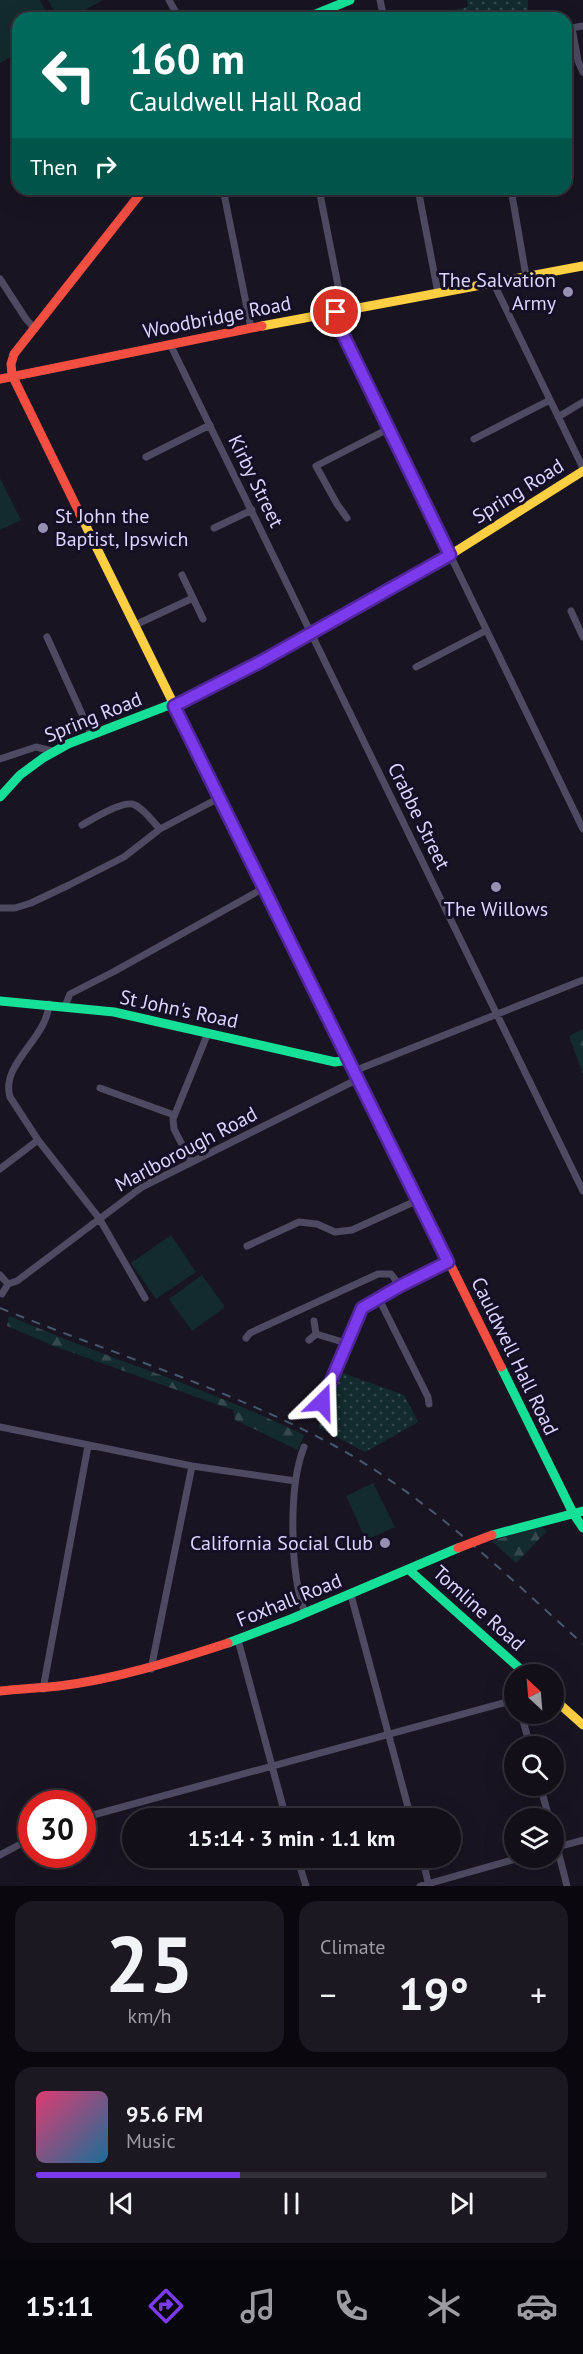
<!DOCTYPE html>
<meta charset="utf-8">
<style>
body{margin:0;font-family:"PT Sans",sans-serif;background:#1b1822;color:#f1f3f6;height:100vh;display:flex;flex-direction:column;font-size:22px;white-space:nowrap}
*{box-sizing:border-box;margin:0}
p{font-size:20px;color:#9c9ca2}
.icon{flex:none;width:33px;height:33px;fill:none;stroke:currentColor;stroke-width:2;stroke-linecap:round;stroke-linejoin:round}
.map{position:relative;height:1886px;overflow:hidden}
.details{display:flex;flex-direction:column;gap:15px;padding:15px;background:#0a080e;flex:1}
.details>*{flex:none}
.top-card{position:absolute;left:12px;top:12px;width:560px;height:183px;border-radius:18px;box-shadow:0 6px 24px #0002,0 0 0 2px #312f38;background:#00695c;color:#fff;overflow:hidden}
.needle{width:39px;rotate:334deg}
.buttons{position:absolute;left:504px;top:1664px;display:grid;gap:12px}
.buttons a{display:grid;place-items:center;width:60px;height:60px;border-radius:50%;background:#120f19;box-shadow:0 6px 24px #0002,0 0 0 2px #312f38;font-size:30px}
.speed{position:absolute;left:18px;top:1790px;display:flex;gap:12px;font-size:30px;font-weight:700;text-align:center}
.speed>*{display:grid;place-content:center;width:78px;height:78px;border-radius:50%;background:#120f19;box-shadow:0 6px 24px #0002,0 0 0 2px #312f38;line-height:1}
.speed .limit{border:9px solid #d22;background:#fff;color:#111}
.pin{position:absolute;display:grid;place-items:center;width:51px;height:51px;color:#fff;margin:-26px;border:3px solid #fff;border-radius:50%;box-shadow:0 2px 6px #0007}
.me{position:absolute;width:66px;margin:-33px;rotate:22deg;stroke-linejoin:round;filter:drop-shadow(0 0 4px #0008)}
.turn{display:flex;align-items:center;gap:21px;height:126px;padding:0 18px;font-size:27px}
.turn .icon{width:78px;height:78px;stroke-width:2.5}
.turn b{display:block;font-size:42px;line-height:51px}
.then{display:flex;align-items:center;height:57px;padding:0 18px;background:#0003;gap:12px;font-size:22px}
.big{font-size:45px;font-weight:600;line-height:1.1}
.details .widget{flex:1;display:flex;flex-direction:column;justify-content:center;gap:9px;min-width:0;padding:0 21px;border-radius:18px;background:#1b1822}
.details .dial{align-items:center;gap:0}
.dial b{font-size:78px;line-height:1}
.song{display:flex;align-items:center;gap:18px}
.cover{width:72px;height:72px;border-radius:9px;background:linear-gradient(135deg,hsl(340 70% 55%),hsl(200 70% 35%))}
.played{height:6px;border-radius:3px;background:linear-gradient(90deg,#7c3aed 40%,#312f38 40%)}
.keys{display:flex;justify-content:space-around;direction:ltr}
.heat{display:flex;justify-content:space-between;align-items:center;font-size:33px;direction:ltr}
.details .tiles{flex:1;display:grid;gap:15px;grid-template-columns:1fr 1fr}
.widget:last-child{grid-column:span 2}
.trip{position:absolute;left:122px;top:1808px;width:339px;height:60px;border-radius:30px;background:#120f19;box-shadow:0 6px 24px #0002,0 0 0 2px #312f38;font-weight:600;line-height:60px;text-align:center}
.tab-bar{display:flex;height:96px;justify-content:space-around;align-items:center;background:#07060a;color:#9c9ca2}
.tab-bar .icon{width:42px;height:42px}
.tab-bar .on{color:#7c3aed}
.tab-bar b{font-size:27px;color:#f1f3f6}
.map>svg:first-child{display:block}
.grass{fill:#132b2e}
.forest{fill:url(#forest-firs)}
.park{fill:url(#park-dots)}
.lines{fill:none;stroke-linecap:round;stroke-linejoin:round}
.street{stroke:#4d4a61;stroke-width:7}
.fast{stroke:#16e098;stroke-width:9}
.slow{stroke:#ffcf43;stroke-width:9}
.jam{stroke:#f24e42;stroke-width:9}
.rail{stroke:#46586b;stroke-width:2;stroke-dasharray:9 8;stroke-linecap:butt}
.jam-bridge{stroke:#f24e42;stroke-width:9}
.route-casing{stroke:#51269a;stroke-width:15}
.route{stroke:#7c3aed;stroke-width:10}
.poi-dot{fill:#9791b1;stroke:#150f26;stroke-width:2}
.labels{text-anchor:middle;stroke-width:6;stroke-linejoin:round;paint-order:stroke}
.poi-label{font-size:20px;fill:#dcd5fe;stroke:#150f26;text-anchor:end}
.street-label{font-size:20px;fill:#dcd5fe;stroke:#150f26}
</style>
<div class="map">
<svg width="583" height="1886" viewBox="0 0 583 1886">
<defs>
<pattern id="forest-firs" width="22" height="20" patternUnits="userSpaceOnUse" patternTransform="scale(1.5)"><rect width="22" height="20" fill="#132b2e"/><path d="M5 1l3.5 6h-7zM16 11l3.5 6h-7z" fill="#35494d"/></pattern>
<pattern id="park-dots" width="8" height="8" patternUnits="userSpaceOnUse" patternTransform="scale(1.5)"><rect width="8" height="8" fill="#132b2e"/><path d="M2 2h.1M6 6h.1" fill="none" stroke="#35494d" stroke-width="1.8" stroke-linecap="round"/></pattern>
</defs>
<rect width="100%" height="100%" fill="#181421"/>
<path class="grass" d="M0,0H40L50,18H18V53L0,63Z
M48,0H103L71,18H58Z
M0,478L21,520L0,530Z
M171,1235L196,1272L156,1299L131,1263Z
M202,1275L225,1307L192,1331L169,1299Z
M373,1483L395,1527L366,1540L346,1496Z"/>
<path class="forest" d="M583,1029V1074L569,1036Z
M9,1316C39,1328 69,1341 99,1352C168,1378 237,1402 304,1435L298,1450L235,1420L233,1410L54,1346L7,1326Z
M541,1526L547,1531L516,1563L492,1541Z"/>
<path class="park" d="M467,0H528V18H431L430,15L468,7Z
M340,1372L404,1395L418,1422L365,1452L318,1427Z"/>
<g class="lines">
<path class="street" d="M169,0L179,18
M380,0L384,18
M572,28L578,61L583,72
M566,29L583,26
M223,189L251,328
M319,189L343,311
M418,189L438,293
M511,189L526,276
M0,279L26,319L35,329
M493,282L583,468
M336,312L339,326L583,829
M170,344L583,1191
M558,417L583,402
M474,439L550,400
M146,457L210,425
M347,518L337,504L316,466L388,429
M214,528L252,510
M182,575L203,619
M571,611L583,637
M135,625L193,598
M47,637L91,734
M416,667L485,631
M0,759L36,747L52,751
M82,825C93,819 124,799 135,805C145,810 152,821 160,829
M0,908H15L31,903L69,885L124,857L160,829L219,798
M49,1004C47,1039 0,1064 10,1097L38,1140L99,1218L145,1298
M65,1006L70,994L115,971L264,888
M354,1071L583,980
M100,1088L174,1115
M191,1162L174,1129L173,1119L208,1033
M0,1169L38,1140
M247,1246L299,1222L317,1224L335,1232L352,1230L418,1200
M0,1275L8,1284
M8,1284L17,1281L142,1187L358,1079
M2,1294L8,1284
M379,1299L428,1397L429,1404
M316,1334L346,1343
M246,1338L250,1333L378,1274H391L400,1286
M309,1340L316,1334L314,1321
M322,1402L361,1308L400,1286L449,1262
M0,1427L192,1466L295,1481
M304,1447C288,1487 290,1574 305,1613
M351,1595L411,1818
M238,1640L286,1818
M151,1669L192,1466
M43,1689L88,1446
M521,1713L530,1746
M540,1785L549,1818
M82,1818L514,1700
M554,1835L567,1886
M554,1848L583,1840
M0,1855L32,1838
M297,1857L306,1886
M422,1857L429,1886
M420,1886L523,1857"/>
<path class="fast" d="M306,18L350,0
M0,797L20,775L43,758L68,744L203,692L373,598
M0,1001L114,1012L335,1062L349,1060
M501,1367L573,1513L583,1528
M492,1535L583,1511
M408,1569L526,1674
M228,1643L291,1619L458,1548"/>
<path class="slow" d="M262,326L583,266
M80,514L280,920
M373,598L450,555L583,471
M554,1699L583,1725"/>
<path class="jam" d="M0,379L262,326
M80,514L12,375L11,364L14,354L144,189
M280,920L501,1367
M0,1691C20,1689 40,1688 59,1686C117,1679 173,1661 228,1643"/>
<path class="rail" d="M0,1308C112,1354 228,1388 335,1446C428,1497 505,1574 583,1644"/>
<path class="jam-bridge" d="M458,1548L492,1535"/>
</g>
<g class="lines">
<defs>
<path id="route" d="M322,1402L362,1308L400,1286L448,1262L174,706L260,662L450,555L339,326L336,312"/>
</defs>
<use href="#route" class="route-casing"/>
<use href="#route" class="route"/>
</g>
<g class="poi-dot">
<circle cx="568" cy="292" r="6"/>
<circle cx="43" cy="528" r="6"/>
<circle cx="496" cy="887" r="6"/>
<circle cx="385" cy="1543" r="6"/>
</g>
<g class="labels">
<g class="poi-label">
<text x="556" y="287">The Salvation<tspan x="556" dy="23">Army</tspan></text>
<text x="55" y="523" text-anchor="start">St John the<tspan x="55" dy="23">Baptist, Ipswich</tspan></text>
<text x="496" y="916" text-anchor="middle">The Willows</text>
<text x="373" y="1550">California Social Club</text>
</g>
<g class="street-label">
<text transform="translate(217 317) rotate(-11)" y="7">Woodbridge Road</text>
<text transform="translate(256 481) rotate(64)" y="7">Kirby Street</text>
<text transform="translate(518 491) rotate(-32)" y="7">Spring Road</text>
<text transform="translate(93 717) rotate(-22)" y="7">Spring Road</text>
<text transform="translate(419 816) rotate(64)" y="7">Crabbe Street</text>
<text transform="translate(179 1009) rotate(12)" y="7">St John's Road</text>
<text transform="translate(186 1149) rotate(-28)" y="7">Marlborough Road</text>
<text transform="translate(515 1356) rotate(64)" y="7">Cauldwell Hall Road</text>
<text transform="translate(289 1600) rotate(-22)" y="7">Foxhall Road</text>
<text transform="translate(479 1608) rotate(42)" y="7">Tomline Road</text>
</g>
</g>
</svg>
<div class="buttons">
<a><svg class="needle" viewBox="-14 -14 28 28"><path d="M0-13l5 13h-10z" fill="#e53935"/><path d="M0 13l5-13h-10z" fill="#9c9ca2"/></svg></a>
<a><svg class="icon" aria-label="search" viewBox="0 0 24 24"><circle cx="10" cy="10" r="6"/><path d="M15 15l6 6"/></svg></a>
<a><svg class="icon" aria-label="layers" viewBox="0 0 24 24"><path d="M12 4l9 5-9 5-9-5zM3 14l9 5 9-5"/></svg></a>
</div>
<div class="speed"><div class="limit">30</div></div>
<div class="pin" style="left:336px;top:312px;background:#d93025"><svg class="icon" aria-label="arrive" viewBox="0 0 24 24"><path d="M6 21V4h12l-3 4 3 4H6"/></svg></div>
<svg class="me" style="left:322px;top:1402px" viewBox="-20 -20 40 40"><path d="M0-17L14 15 0 8-14 15z" fill="#7c3aed" stroke="#fff" stroke-width="4"/></svg>
<div class="trip">15:14 · 3 min · 1.1 km</div>
<div class="top-card">
<div class="turn"><svg class="icon" aria-label="left" viewBox="0 0 24 24"><path d="M17 20v-9H6M10 6l-5 5 5 5"/></svg><div><b>160 m</b>Cauldwell Hall Road</div></div>
<div class="then">Then<svg class="icon" aria-label="right" viewBox="0 0 24 24"><path d="M7 20v-9h11M14 6l5 5-5 5"/></svg></div>
</div>
</div>
<section class="details">
<div class="tiles">
<div class="widget dial"><b>25</b><p>km/h</p></div>
<div class="widget"><p>Climate</p>
<div class="heat"><a>−</a><b class="big">19°</b><a>+</a></div>
</div>
<div class="widget">
<div class="song"><i class="cover"></i><div><b>95.6 FM</b><p>Music</p></div></div>
<div class="played"></div>
<div class="keys"><svg class="icon" aria-label="previous" viewBox="0 0 24 24"><path d="M18 5L8 12l10 7zM5 5v14"/></svg><svg class="icon" aria-label="pause" viewBox="0 0 24 24"><path d="M8 5v14M16 5v14"/></svg><svg class="icon" aria-label="next" viewBox="0 0 24 24"><path d="M6 5l10 7-10 7zM19 5v14"/></svg></div>
</div>
</div>
</section>
<nav class="tab-bar">
<b>15:11</b>
<svg class="icon on" aria-label="directions" viewBox="0 0 24 24"><path d="M12 3l9 9-9 9-9-9zM9 14v-3h6M13 9l2 2-2 2"/></svg>
<svg class="icon" aria-label="music" viewBox="0 0 24 24"><path d="M9 18V5l10-2v13"/><circle cx="6" cy="18" r="3"/><circle cx="16" cy="16" r="3"/></svg>
<svg class="icon" aria-label="phone" viewBox="0 0 24 24"><path d="M5 4h4l2 5-3 2q2 4 5 5l2-3 5 2v4C11 20 4 13 5 4z"/></svg>
<svg class="icon" aria-label="climate" viewBox="0 0 24 24"><path d="M12 3v18M4 7l16 10M4 17L20 7"/></svg>
<svg class="icon" aria-label="car" viewBox="0 0 24 24"><path d="M5 17H2v-5l4-1 3-4h7l3 4 3 1v5h-3M9 17h6M6 11h13"/><circle cx="7" cy="17" r="2"/><circle cx="17" cy="17" r="2"/></svg>
</nav>
